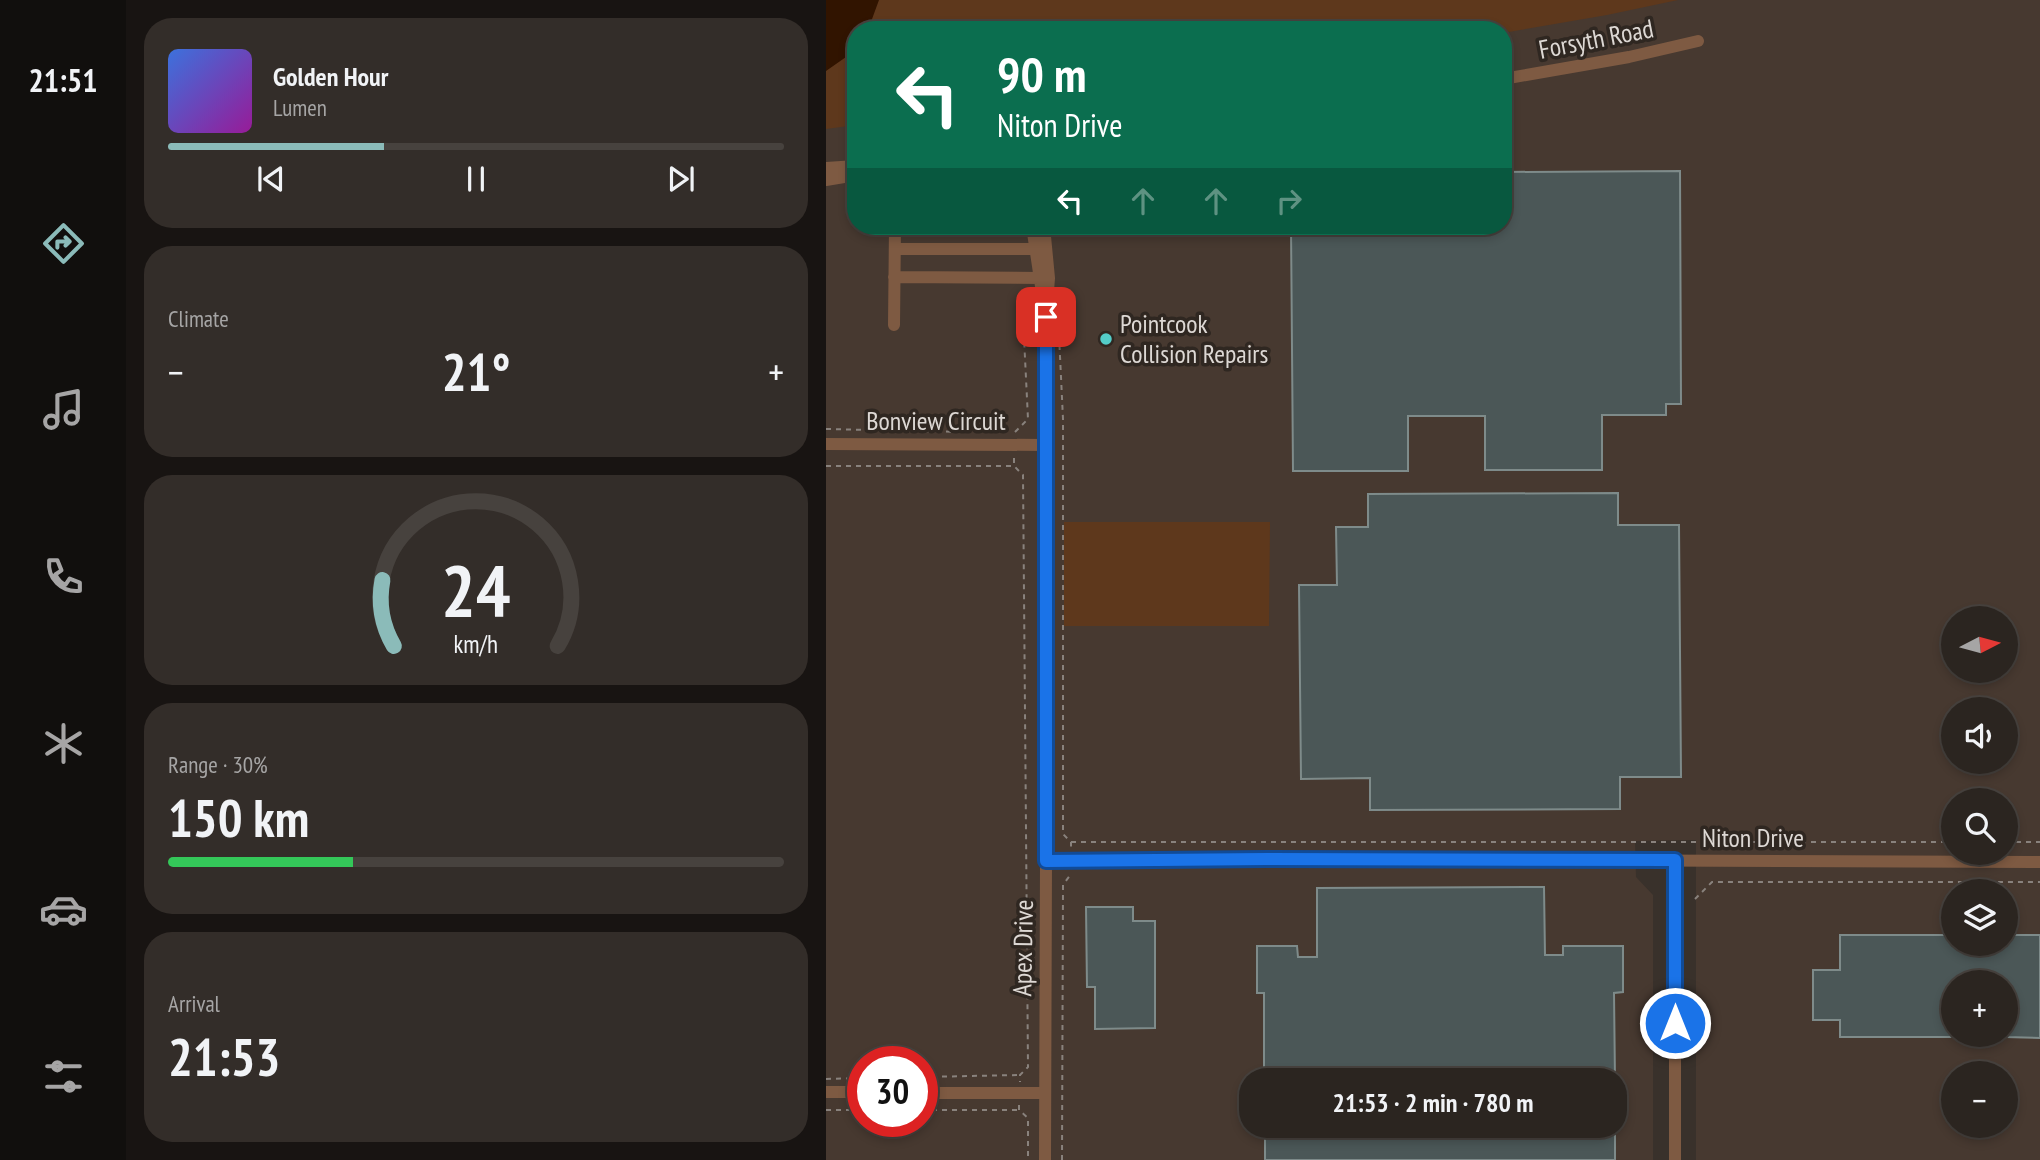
<!DOCTYPE html>
<meta charset="utf-8">
<style>
body{margin:0;font-family:"PT Sans Narrow",sans-serif;background:#332d29;color:#f1f3f6;height:100vh;display:flex;flex-direction:column;font-size:26px;white-space:nowrap}
*{box-sizing:border-box;margin:0}
p{font-size:23px;color:#a6a5a5}
.icon{flex:none;width:38px;height:38px;fill:none;stroke:currentColor;stroke-width:2;stroke-linecap:round;stroke-linejoin:round}
.map{position:relative;flex:1;overflow:hidden}
.drawer{display:flex;flex-direction:column;gap:18px;padding:18px;background:#181412;width:700px}
.drawer>*{flex:none}
.hud{position:absolute;left:21px;top:21px;width:665px;height:214px;border-radius:28px;box-shadow:0 4px 10px #0003,0 0 0 2px #47423e;background:#0b6e4f;color:#fff;overflow:hidden}
.needle{width:46px;rotate:84deg}
.fabs{position:absolute;left:1115px;top:606px;display:grid;gap:14px}
.fabs a{display:grid;place-items:center;width:77px;height:77px;border-radius:50%;background:#2b2520;box-shadow:0 4px 10px #0003,0 0 0 2px #47423e;font-size:35px}
.speed{position:absolute;left:21px;top:1046px;display:flex;gap:14px;font-size:35px;font-weight:700;text-align:center}
.speed>*{display:grid;place-content:center;width:91px;height:91px;border-radius:50%;background:#2b2520;box-shadow:0 4px 10px #0003,0 0 0 2px #47423e;line-height:1}
.speed .limit{border:10px solid #d22;background:#fff;color:#111}
.pin{position:absolute;display:grid;place-items:center;width:60px;height:60px;color:#fff;margin:-30px;border-radius:14px;box-shadow:0 4px 10px #0006}
.me{position:absolute;width:77px;margin:-38px;rotate:0deg;stroke-linejoin:round;filter:drop-shadow(0 0 5px #0008)}
.turn{display:flex;align-items:center;gap:24px;height:147px;padding:0 35px;font-size:32px}
.turn .icon{width:91px;height:91px;stroke-width:2.5}
.turn b{display:block;font-size:49px;line-height:60px}
.lanes{display:flex;align-items:center;height:66px;padding:0 35px;background:#0003;justify-content:center;gap:35px;direction:ltr}
.lanes .off{opacity:.35}
.big{font-size:52px;font-weight:800;line-height:1.1}
.drawer .tile{flex:1;display:flex;flex-direction:column;justify-content:center;gap:10px;min-width:0;padding:0 24px;border-radius:28px;background:#332d29}
.drawer .dial{align-items:center;gap:0}
.dial svg{height:182px;overflow:visible;fill:none;stroke:#47423e;stroke-width:7;stroke-linecap:round;text-anchor:middle}
.dial text{fill:#f1f3f6;stroke:none}
.song{display:flex;align-items:center;gap:21px}
.cover{width:84px;height:84px;border-radius:10px;background:linear-gradient(135deg,hsl(220 70% 55%),hsl(300 70% 35%))}
.played{height:7px;border-radius:4px;background:linear-gradient(90deg,#8bbbb9 35%,#47423e 35%)}
.keys{display:flex;justify-content:space-around;direction:ltr}
.heat{display:flex;justify-content:space-between;align-items:center;font-size:38px;direction:ltr}
.charge{height:10px;border-radius:5px;background:linear-gradient(90deg,#34c759 30%,#47423e 0)}
.trip{position:absolute;left:413px;top:1068px;width:388px;height:70px;border-radius:28px;background:#2b2520;box-shadow:0 4px 10px #0003,0 0 0 2px #47423e;font-weight:800;line-height:70px;text-align:center}
main{display:flex;flex:1;min-height:0}
.tabs{display:flex;flex-direction:column;width:126px;justify-content:space-around;align-items:center;background:#110f0d;color:#a6a5a5}
.tabs .icon{width:49px;height:49px}
.tabs .active{color:#8bbbb9}
.tabs b{font-size:32px;color:#f1f3f6}
.map>svg:first-child{display:block}
.built{fill:#473930;fill-rule:evenodd}
.green{fill:#5e381c}
.water{fill:#311400}
.building{fill:#4b5757;stroke:#7e8b8a;stroke-width:2}
.lines{fill:none;stroke-linecap:round;stroke-linejoin:round}
.path{stroke:#89827d;stroke-width:2;stroke-dasharray:5 5;stroke-linecap:butt}
.minor{stroke:#7e5a42;stroke-width:12}
.route-casing{stroke:#114b97;stroke-width:18}
.route{stroke:#1a73e8;stroke-width:12}
.poi-dot{fill:#54cdc8;stroke:#2f2721;stroke-width:2.5}
.labels{text-anchor:middle;stroke-width:7;stroke-linejoin:round;paint-order:stroke}
.street-label{font-size:26px;fill:#ddd8d4;stroke:#2f2721}
.poi-label{font-size:26px;fill:#ddd8d4;stroke:#2f2721;text-anchor:start}
</style>
<main>
<nav class="tabs">
<b>21:51</b>
<svg class="icon active" aria-label="directions" viewBox="0 0 24 24"><path d="M12 3l9 9-9 9-9-9zM9 14v-3h6M13 9l2 2-2 2"/></svg>
<svg class="icon" aria-label="music" viewBox="0 0 24 24"><path d="M9 18V5l10-2v13"/><circle cx="6" cy="18" r="3"/><circle cx="16" cy="16" r="3"/></svg>
<svg class="icon" aria-label="phone" viewBox="0 0 24 24"><path d="M5 4h4l2 5-3 2q2 4 5 5l2-3 5 2v4C11 20 4 13 5 4z"/></svg>
<svg class="icon" aria-label="climate" viewBox="0 0 24 24"><path d="M12 3v18M4 7l16 10M4 17L20 7"/></svg>
<svg class="icon" aria-label="car" viewBox="0 0 24 24"><path d="M5 17H2v-5l4-1 3-4h7l3 4 3 1v5h-3M9 17h6M6 11h13"/><circle cx="7" cy="17" r="2"/><circle cx="17" cy="17" r="2"/></svg>
<svg class="icon" aria-label="filters" viewBox="0 0 24 24"><path d="M4 7h16M4 17h16"/><circle cx="9" cy="7" r="2"/><circle cx="15" cy="17" r="2"/></svg>
</nav>
<section class="drawer">
<div class="tile">
<div class="song"><i class="cover"></i><div><b>Golden Hour</b><p>Lumen</p></div></div>
<div class="played"></div>
<div class="keys"><svg class="icon" aria-label="previous" viewBox="0 0 24 24"><path d="M18 5L8 12l10 7zM5 5v14"/></svg><svg class="icon" aria-label="pause" viewBox="0 0 24 24"><path d="M8 5v14M16 5v14"/></svg><svg class="icon" aria-label="next" viewBox="0 0 24 24"><path d="M6 5l10 7-10 7zM19 5v14"/></svg></div>
</div>
<div class="tile"><p>Climate</p>
<div class="heat"><a>−</a><b class="big">21°</b><a>+</a></div>
</div>
<div class="tile dial"><svg viewBox="0 0 100 80">
<path d="M14 69A42 42 0 1 1 86 69"/>
<path d="M14 69A42 42 0 0 1 9 40" stroke="#8bbbb9"/>
<text x="50" y="56" font-size="32" font-weight="700">24</text>
<text x="50" y="72" font-size="11">km/h</text>
</svg></div>
<div class="tile"><p>Range · 30%</p><b class="big">150 km</b><div class="charge"></div></div>
<div class="tile"><p>Arrival</p><b class="big">21:53</b></div>
</section>
<div class="map">
<svg width="1214" height="1160" viewBox="0 0 1214 1160">
<rect width="100%" height="100%" fill="#39312b"/>
<path class="built" d="M0,0H1214V1160H870V840L809,841L810,877L827,895V1160H0ZM30,30H677V226H30ZM1127,618H1180V670H1127ZM1127,709H1180V761H1127ZM1127,800H1180V852H1127ZM1127,891H1180V943H1127ZM1127,982H1180V1034H1127ZM37,1062H96V1122H37ZM1127,1073H1180V1125H1127ZM425,1080H789V1125H425Z"/>
<path class="green" d="M0,0H852L781,15L677,33V30H30V125L0,129Z
M238,522H444L443,626H238Z"/>
<path class="water" d="M0,0H53L42,30H30V50L0,71Z"/>
<path class="building" d="M854,171L855,404H840V415H776V470H659V416H582V471H467L465,226H677V172Z
M792,493V525H853L855,777H794V809L544,810V778L475,779L473,585H511L510,527H542V494Z
M718,887L719,955H737V946H797V992L788,993L789,1080H438V993H431V946H471L472,957H491V888Z
M260,907H307V921H329V1028L269,1029V987H261Z
M1014,935H1127V943H1180V935H1214V1038L1180,1037V982H1127V1037H1014V1020H987V970H1014Z
M439,1125H789V1160H439Z"/>
<g class="lines">
<path class="path" d="M233,335L237,419V834L245,842V847
M0,429L138,432
M189,432L202,419L197,317
M188,458V466L197,475L202,1067L194,1075V1082
M0,466H188
M245,842H1127
M1180,842H1214
M869,899L886,882H1214
M96,1077L193,1075
M0,1079L37,1078
M193,1105V1110L202,1118V1160
M0,1110H37
M96,1110H193
M236,1160L237,885L245,874"/>
<path class="minor" d="M677,79L803,57L872,41
M0,168L30,166
M0,180L30,175
M206,226L215,286
M218,226L223,278L220,317L219,445L220,861L219,1160
M69,249H210
M68,277L214,278
M68,325L69,226
M0,444L219,445
M220,861L440,859L1214,862
M0,1092H37
M96,1093H218
M849,1160V860"/>
</g>
<g class="lines">
<defs>
<path id="route" d="M220,317V861L440,859L849,860V1023"/>
</defs>
<use href="#route" class="route-casing"/>
<use href="#route" class="route"/>
</g>
<circle class="poi-dot" cx="280" cy="339" r="7"/>
<g class="labels">
<g class="street-label">
<text transform="translate(770 39) rotate(-11)" y="9">Forsyth Road</text>
<text x="110" y="430">Bonview Circuit</text>
<text x="927" y="847">Niton Drive</text>
<text transform="translate(197 948) rotate(-89)" y="9">Apex Drive</text>
</g>
<g class="poi-label">
<text x="294" y="333">Pointcook<tspan x="294" dy="30">Collision Repairs</tspan></text>
</g>
</g>
</svg>
<div class="fabs">
<a><svg class="needle" viewBox="-14 -14 28 28"><path d="M0-13l5 13h-10z" fill="#e53935"/><path d="M0 13l5-13h-10z" fill="#a6a5a5"/></svg></a>
<a><svg class="icon" aria-label="sound" viewBox="0 0 24 24"><path d="M4 9h4l5-4v14l-5-4H4zM17 9q2 3 0 6"/></svg></a>
<a><svg class="icon" aria-label="search" viewBox="0 0 24 24"><circle cx="10" cy="10" r="6"/><path d="M15 15l6 6"/></svg></a>
<a><svg class="icon" aria-label="layers" viewBox="0 0 24 24"><path d="M12 4l9 5-9 5-9-5zM3 14l9 5 9-5"/></svg></a>
<a>+</a>
<a>−</a>
</div>
<div class="speed"><div class="limit">30</div></div>
<div class="pin" style="left:220px;top:317px;background:#d93025"><svg class="icon" aria-label="arrive" viewBox="0 0 24 24"><path d="M6 21V4h12l-3 4 3 4H6"/></svg></div>
<svg class="me" style="left:849px;top:1023px" viewBox="-20 -20 40 40"><circle r="17" fill="#1a73e8" stroke="#fff" stroke-width="3"/><path d="M0-11L8 9 0 5-8 9z" fill="#fff"/></svg>
<div class="trip">21:53 · 2 min · 780 m</div>
<div class="hud">
<div class="turn"><svg class="icon" aria-label="left" viewBox="0 0 24 24"><path d="M17 20v-9H6M10 6l-5 5 5 5"/></svg><div><b>90 m</b>Niton Drive</div></div>
<div class="lanes"><svg class="icon" aria-label="left" viewBox="0 0 24 24"><path d="M17 20v-9H6M10 6l-5 5 5 5"/></svg><svg class="icon off" aria-label="ahead" viewBox="0 0 24 24"><path d="M12 20V5M6 11l6-6 6 6"/></svg><svg class="icon off" aria-label="ahead" viewBox="0 0 24 24"><path d="M12 20V5M6 11l6-6 6 6"/></svg><svg class="icon off" aria-label="right" viewBox="0 0 24 24"><path d="M7 20v-9h11M14 6l5 5-5 5"/></svg></div>
</div>
</div>
</main>
